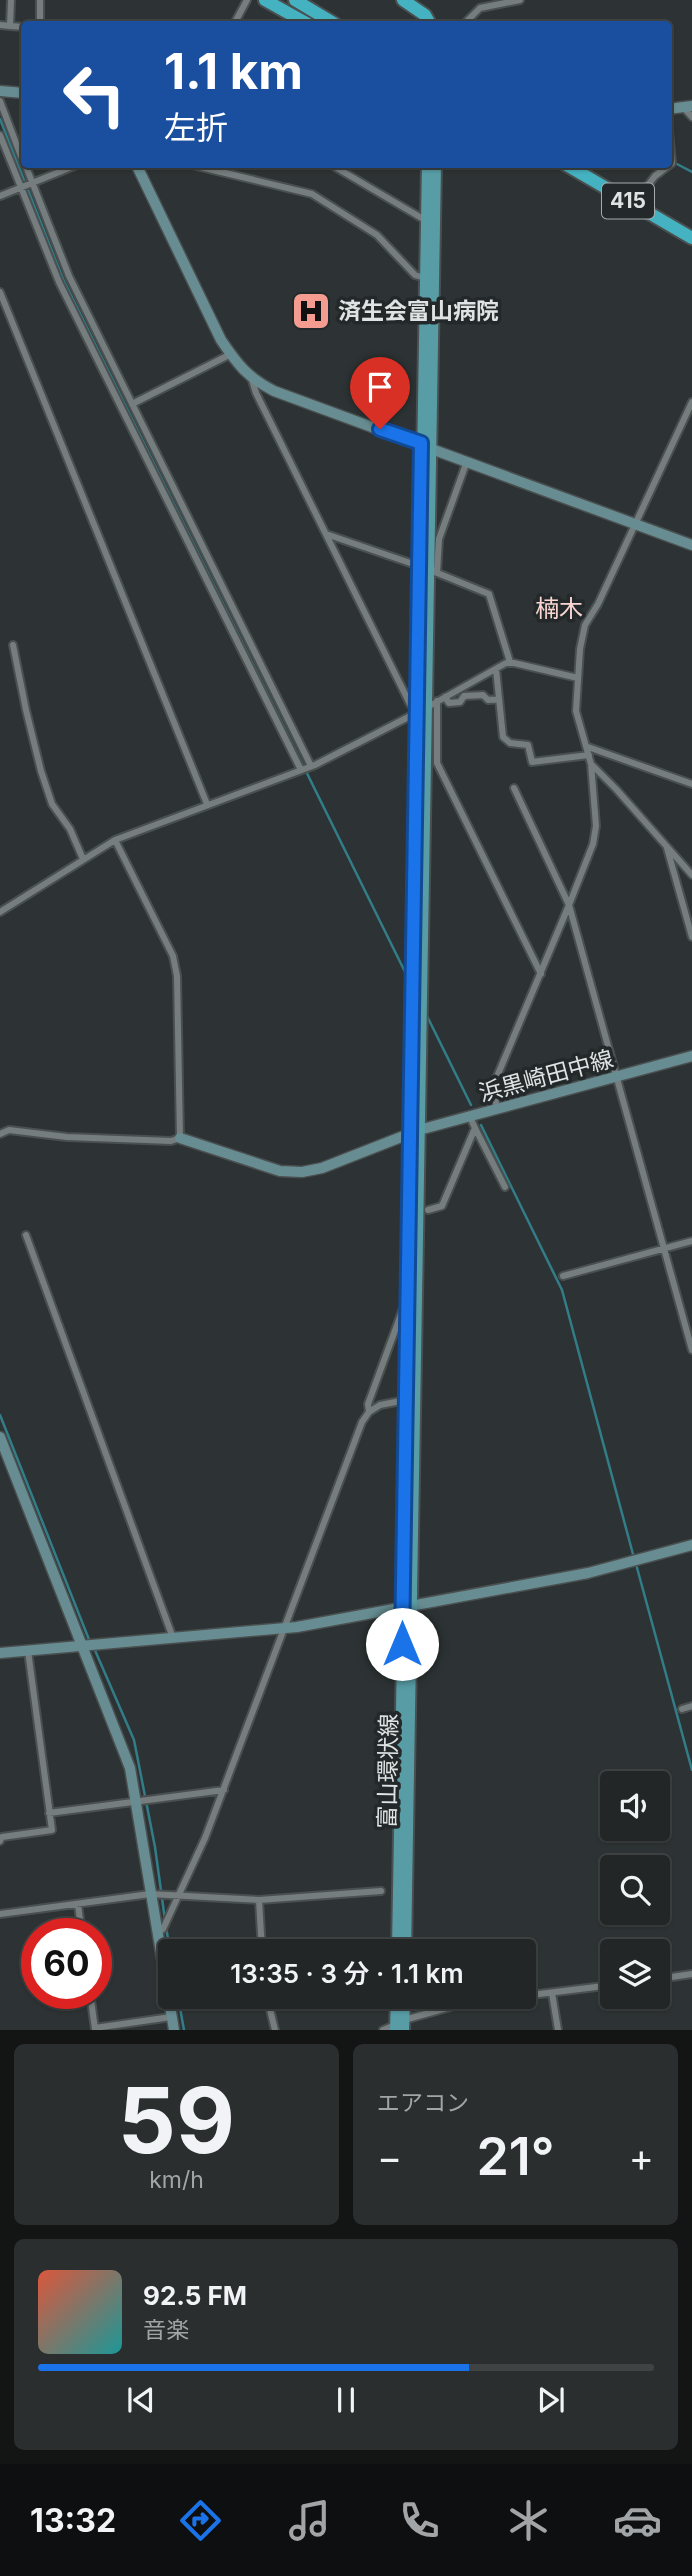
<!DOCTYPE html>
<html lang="ja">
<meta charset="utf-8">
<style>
body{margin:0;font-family:Inter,"Noto Sans JP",sans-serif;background:#2a2e2f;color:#f1f3f6;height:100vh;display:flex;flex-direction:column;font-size:26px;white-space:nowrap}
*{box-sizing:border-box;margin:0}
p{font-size:23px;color:#a2a5a7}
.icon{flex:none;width:38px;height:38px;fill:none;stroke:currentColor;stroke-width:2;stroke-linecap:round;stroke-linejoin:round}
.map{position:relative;height:2030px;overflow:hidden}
.sheet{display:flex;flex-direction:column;gap:14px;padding:14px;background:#131515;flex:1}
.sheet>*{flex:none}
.hud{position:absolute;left:21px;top:21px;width:651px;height:147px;border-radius:7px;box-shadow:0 2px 5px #0004,0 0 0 2px #3f4344;background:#1a4fa0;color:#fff;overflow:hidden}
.tools{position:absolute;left:600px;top:1771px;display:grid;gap:14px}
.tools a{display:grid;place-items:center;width:70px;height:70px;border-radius:7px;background:#222627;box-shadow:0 2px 5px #0004,0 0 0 2px #3f4344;font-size:35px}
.speed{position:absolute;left:21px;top:1918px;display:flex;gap:14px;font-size:35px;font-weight:700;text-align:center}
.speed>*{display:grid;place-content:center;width:91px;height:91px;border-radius:50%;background:#222627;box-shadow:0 2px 5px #0004,0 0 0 2px #3f4344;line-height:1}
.speed .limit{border:10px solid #d22;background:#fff;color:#111}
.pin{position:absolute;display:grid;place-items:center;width:60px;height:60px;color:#fff;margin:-72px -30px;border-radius:50% 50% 50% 0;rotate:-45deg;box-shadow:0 0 7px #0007}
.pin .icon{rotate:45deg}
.me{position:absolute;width:77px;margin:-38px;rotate:0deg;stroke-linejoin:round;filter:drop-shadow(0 0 5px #0008)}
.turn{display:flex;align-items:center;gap:24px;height:147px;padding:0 28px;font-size:32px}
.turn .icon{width:91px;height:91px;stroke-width:2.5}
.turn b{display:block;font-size:49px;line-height:60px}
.big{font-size:52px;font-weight:600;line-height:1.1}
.sheet .tile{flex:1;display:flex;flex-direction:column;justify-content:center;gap:10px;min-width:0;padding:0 24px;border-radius:10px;background:#2a2e2f}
.sheet .dial{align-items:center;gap:0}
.dial b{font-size:91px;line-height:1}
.song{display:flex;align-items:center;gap:21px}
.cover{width:84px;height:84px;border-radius:10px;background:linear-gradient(135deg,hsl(10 70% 55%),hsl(180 70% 35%))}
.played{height:7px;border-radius:4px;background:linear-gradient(90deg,#1a73e8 70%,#3f4344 70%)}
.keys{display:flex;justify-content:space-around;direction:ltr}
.heat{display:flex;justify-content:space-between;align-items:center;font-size:38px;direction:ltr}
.sheet .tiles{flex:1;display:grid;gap:14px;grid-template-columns:1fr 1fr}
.tile:last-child{grid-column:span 2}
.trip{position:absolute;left:158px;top:1939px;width:378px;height:70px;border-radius:7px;background:#222627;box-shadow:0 2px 5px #0004,0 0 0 2px #3f4344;font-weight:600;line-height:70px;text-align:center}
.tabs{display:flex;height:112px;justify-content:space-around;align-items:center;background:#0e0f10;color:#a2a5a7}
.tabs .icon{width:49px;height:49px}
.tabs .active{color:#1a73e8}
.tabs b{font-size:32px;color:#f1f3f6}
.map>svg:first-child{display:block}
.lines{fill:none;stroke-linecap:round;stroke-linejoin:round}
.stream{stroke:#327d88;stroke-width:2.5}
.street-casing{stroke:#4a4f50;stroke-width:10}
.secondary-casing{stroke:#4a4f50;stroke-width:13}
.primary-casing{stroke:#4a4f50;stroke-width:14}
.highway-casing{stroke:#4a4f50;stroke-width:16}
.street{stroke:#767d7e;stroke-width:6}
.secondary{stroke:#678d92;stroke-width:10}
.primary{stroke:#589da6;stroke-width:10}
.highway{stroke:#44b2c1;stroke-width:12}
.route-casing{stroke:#114b97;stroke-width:18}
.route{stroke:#1a73e8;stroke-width:12}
.labels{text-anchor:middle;stroke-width:7;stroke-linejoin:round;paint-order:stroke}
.shield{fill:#23292a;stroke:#a7abac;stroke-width:2}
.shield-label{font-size:21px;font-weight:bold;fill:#dfe3e3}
.poi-label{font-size:23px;font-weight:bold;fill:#dfe3e3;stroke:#23292a;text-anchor:start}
.street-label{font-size:23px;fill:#dfe3e3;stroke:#23292a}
.neighbourhood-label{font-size:24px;fill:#f9d6d1;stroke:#23292a}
</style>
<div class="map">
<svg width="692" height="2030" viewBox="0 0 692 2030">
<rect width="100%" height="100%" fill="#2d3334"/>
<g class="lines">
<path class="stream" d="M0,119L63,279L409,980
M675,163L692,172
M426,1014L471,1105
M481,1125L562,1290L634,1558
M0,1415L90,1642
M636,1564L692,1770
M94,1648L134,1740L155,1847L165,1920
M166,1927L170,1951
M178,1997L184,2030"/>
<defs>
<path id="street" d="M40,0V24
M234,24L247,0
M464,24L480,8L520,0
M0,25L10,26L11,0
M10,26L24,27
M0,101L24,164
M683,107L692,117
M0,135L59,282L301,770
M25,164L69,276L311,766
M188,164L312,194L377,235L415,275L428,279
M335,167L425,220
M0,196L79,164
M634,204L655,176L672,163L668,122
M0,292L207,804
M252,380L256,393L410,704L417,711
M132,404L231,354
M326,534L419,566
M430,570L489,594L510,662
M437,573L439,539L467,461
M13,645L26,710L41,771L52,804L70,829L83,859
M496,669L503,737L510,743L528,745L532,762L589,755
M445,697L449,703L460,702L464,696L483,695L488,700L499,699
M437,701V763L541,974
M588,747L692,784
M591,764L616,789L692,875
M514,788L569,905L692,1350
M667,848L692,937
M0,912L115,840L315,765L426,708L506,663H514L578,678
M497,1109L493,1086L569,905L593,844L596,826L591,764L576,711L580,649L585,625L598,604L692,402
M475,1128L505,1187
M0,1134L9,1130L67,1137L171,1141L180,1138L177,976L173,956L115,840
M428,1210L442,1206L475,1128L470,1117
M26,1235L173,1638
M563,1276L692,1241
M369,1412L380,1405L406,1400
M682,1709L692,1706
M49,1813L224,1790
M0,1841L2,1837L52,1830L28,1651
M259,1900L262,1951
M78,1905L82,1934
M0,1914L150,1894L259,1900L381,1891
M157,1932L163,1929L205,1838L362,1422L369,1412L368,1404L404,1306
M658,1979L692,1974
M90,1993L95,2029
M552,1993L558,2030
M523,1996L612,1985
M267,1997L275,2030
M404,2020L461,2004L515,1997
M95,2028L171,2017
M383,2030L395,2025"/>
<path id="secondary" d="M0,91L24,93
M668,109L692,106
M136,164L221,340C238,365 247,377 274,391L692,545
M180,1138L280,1171L302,1172L322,1168L419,1130L692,1056
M0,1437L130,1768L174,2030
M0,1653L297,1627L588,1573L692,1545"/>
<path id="primary" d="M397,1951L427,164
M406,1951L436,164
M395,2030L396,1997
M404,2030L405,1997"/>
<path id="highway" d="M265,0L308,24
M295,0L335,24
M403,0L425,15L430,24
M565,164L692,238"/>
</defs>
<use href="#street" class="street-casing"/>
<use href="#secondary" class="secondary-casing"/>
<use href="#primary" class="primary-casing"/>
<use href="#highway" class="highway-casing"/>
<use href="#street" class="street"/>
<use href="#secondary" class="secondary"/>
<use href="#primary" class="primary"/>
<use href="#highway" class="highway"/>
</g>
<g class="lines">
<defs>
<path id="route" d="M380,429L421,443L402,1644"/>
</defs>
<use href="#route" class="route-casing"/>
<use href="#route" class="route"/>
</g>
<defs>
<symbol id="hospital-square" viewBox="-11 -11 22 22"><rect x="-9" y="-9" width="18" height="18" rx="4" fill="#f59c91" stroke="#23292a"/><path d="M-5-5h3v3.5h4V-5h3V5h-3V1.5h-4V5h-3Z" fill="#111"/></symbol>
</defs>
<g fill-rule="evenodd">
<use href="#hospital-square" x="289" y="289" width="44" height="44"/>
</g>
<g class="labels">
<rect class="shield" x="602" y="183.5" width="52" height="35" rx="5"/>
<g class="shield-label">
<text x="628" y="208">415</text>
</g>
<g class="poi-label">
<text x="338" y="319">済生会富山病院</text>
</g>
<g class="street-label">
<text transform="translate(546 1076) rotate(-15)" y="8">浜黒崎田中線</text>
<text transform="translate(388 1771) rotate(-89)" y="8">富山環状線</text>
</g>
<g class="neighbourhood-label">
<text x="559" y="617">楠木</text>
</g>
</g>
</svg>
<div class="tools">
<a><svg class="icon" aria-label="sound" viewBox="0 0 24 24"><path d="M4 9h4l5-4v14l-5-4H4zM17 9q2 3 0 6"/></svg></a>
<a><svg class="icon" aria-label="search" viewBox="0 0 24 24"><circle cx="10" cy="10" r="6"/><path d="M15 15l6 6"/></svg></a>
<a><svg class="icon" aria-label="layers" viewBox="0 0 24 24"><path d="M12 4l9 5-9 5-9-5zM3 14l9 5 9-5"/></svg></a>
</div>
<div class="speed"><div class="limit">60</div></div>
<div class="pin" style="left:380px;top:429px;background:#d93025"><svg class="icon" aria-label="arrive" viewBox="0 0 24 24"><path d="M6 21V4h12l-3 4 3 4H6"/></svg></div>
<svg class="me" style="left:402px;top:1644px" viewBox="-20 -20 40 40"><circle r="19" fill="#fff"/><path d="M0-13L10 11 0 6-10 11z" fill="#1a73e8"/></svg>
<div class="trip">13:35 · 3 分 · 1.1 km</div>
<div class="hud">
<div class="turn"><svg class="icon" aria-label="left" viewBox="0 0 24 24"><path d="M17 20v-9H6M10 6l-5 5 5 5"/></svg><div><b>1.1 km</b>左折</div></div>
</div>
</div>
<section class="sheet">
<div class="tiles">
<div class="tile dial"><b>59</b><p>km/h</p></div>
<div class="tile"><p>エアコン</p>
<div class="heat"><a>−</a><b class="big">21°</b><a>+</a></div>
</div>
<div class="tile">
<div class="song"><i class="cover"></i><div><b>92.5 FM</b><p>音楽</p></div></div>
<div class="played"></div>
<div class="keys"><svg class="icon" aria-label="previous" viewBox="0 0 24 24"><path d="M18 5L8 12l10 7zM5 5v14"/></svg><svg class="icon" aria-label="pause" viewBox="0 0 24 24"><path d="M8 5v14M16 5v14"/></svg><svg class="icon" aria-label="next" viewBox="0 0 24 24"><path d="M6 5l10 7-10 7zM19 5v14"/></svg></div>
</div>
</div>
</section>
<nav class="tabs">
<b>13:32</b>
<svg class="icon active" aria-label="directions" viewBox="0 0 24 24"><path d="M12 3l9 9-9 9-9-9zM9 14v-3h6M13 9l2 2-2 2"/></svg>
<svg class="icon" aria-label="music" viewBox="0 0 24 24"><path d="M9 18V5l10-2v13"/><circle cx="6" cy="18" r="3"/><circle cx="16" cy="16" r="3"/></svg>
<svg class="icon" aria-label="phone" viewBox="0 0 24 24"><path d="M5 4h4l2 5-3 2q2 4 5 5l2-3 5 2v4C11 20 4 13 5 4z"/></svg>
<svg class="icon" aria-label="climate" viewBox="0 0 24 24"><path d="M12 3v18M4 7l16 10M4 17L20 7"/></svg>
<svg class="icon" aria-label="car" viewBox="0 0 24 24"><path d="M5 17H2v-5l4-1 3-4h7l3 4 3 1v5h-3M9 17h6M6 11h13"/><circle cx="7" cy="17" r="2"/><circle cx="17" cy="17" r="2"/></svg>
</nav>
